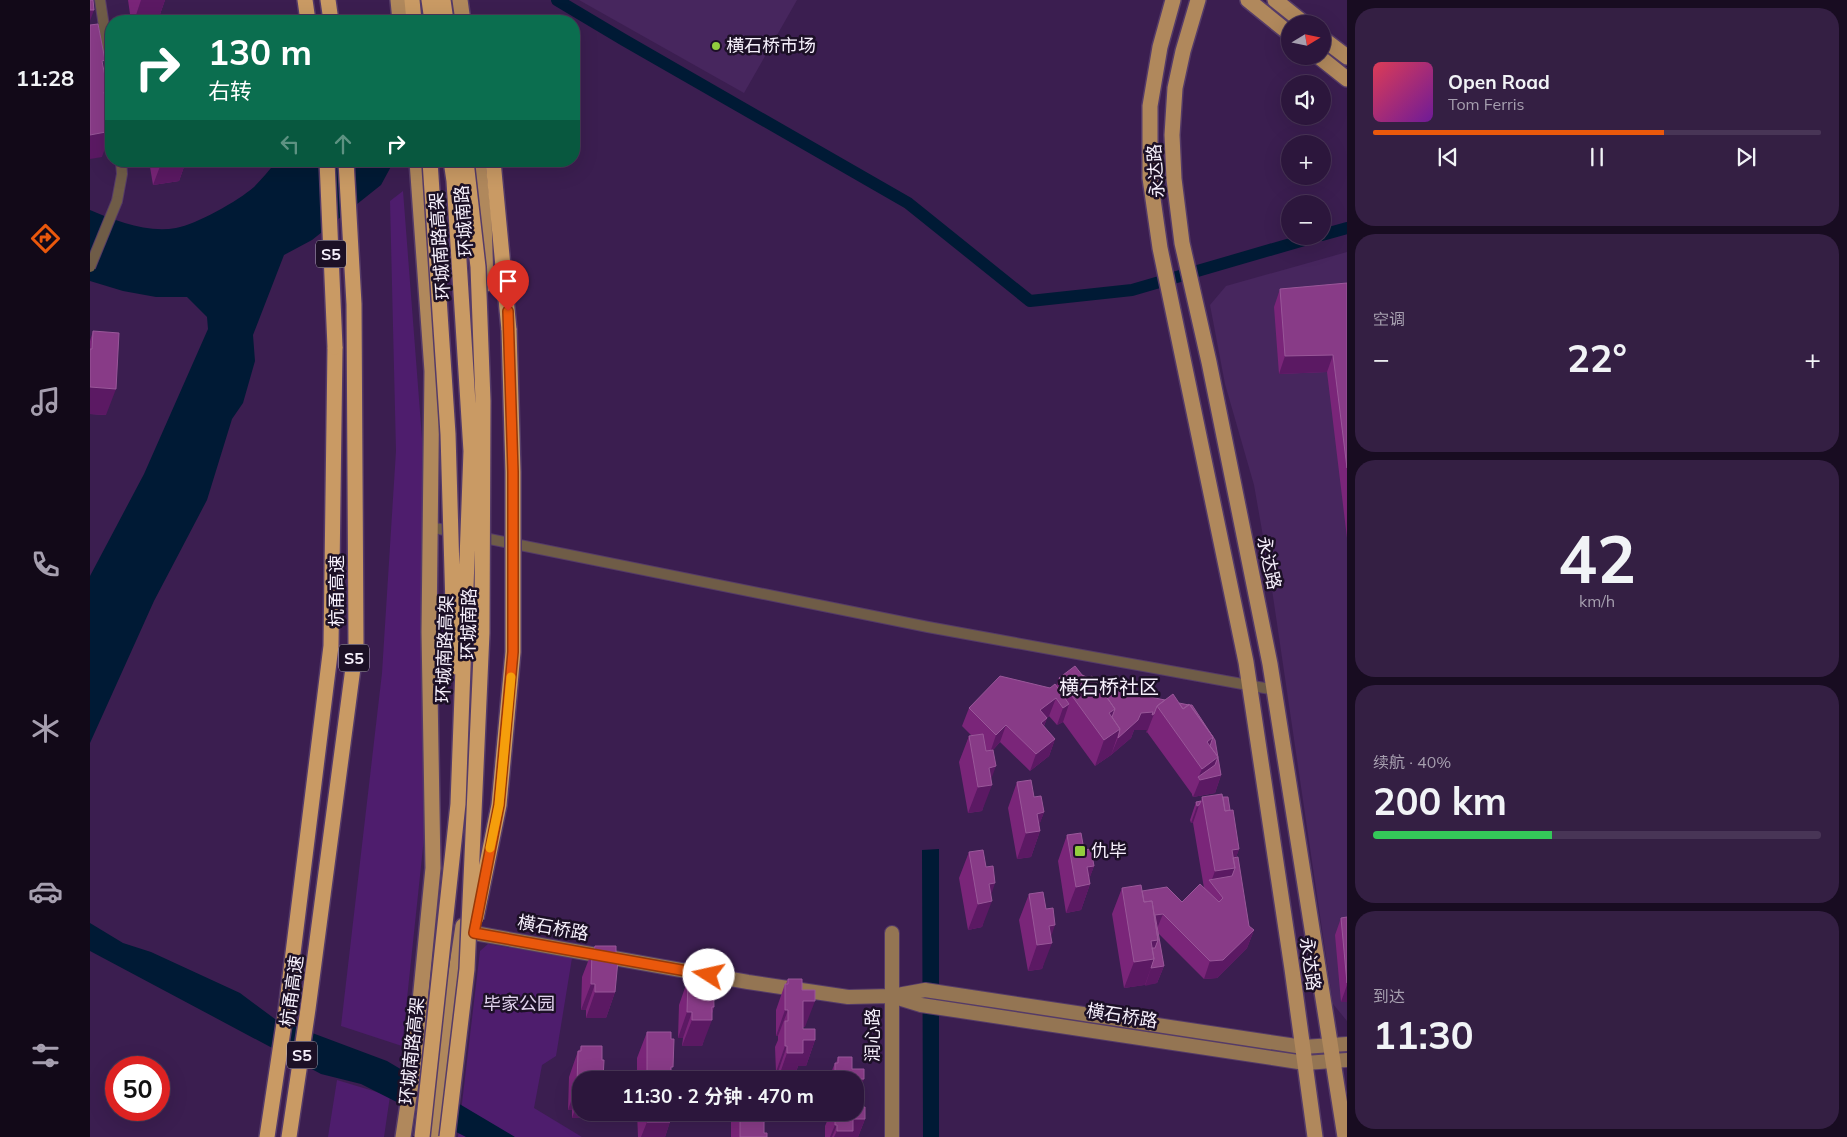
<!DOCTYPE html>
<html lang="zh">
<meta charset="utf-8">
<style>
body{margin:0;font-family:Mulish,"Noto Sans SC",sans-serif;background:#341f43;color:#f1f3f6;height:100vh;display:flex;flex-direction:column;font-size:19px;white-space:nowrap}
*{box-sizing:border-box;margin:0}
p{font-size:16px;color:#a69faf}
.icon{flex:none;width:28px;height:28px;fill:none;stroke:currentColor;stroke-width:2;stroke-linecap:round;stroke-linejoin:round}
.map{position:relative;flex:1;overflow:hidden}
.side{display:flex;flex-direction:column;gap:8px;padding:8px;background:#180c21;width:500px}
.side>*{flex:none}
.hud{position:absolute;left:15px;top:15px;width:475px;height:152px;border-radius:20px;box-shadow:0 5px 20px #0002,0 0 0 1px #483556;background:#0b6e4f;color:#fff;overflow:hidden}
.needle{width:32px;rotate:80deg}
.controls{position:absolute;left:1191px;top:15px;display:grid;gap:10px}
.controls a{display:grid;place-items:center;width:50px;height:50px;border-radius:50%;background:#2c163c;box-shadow:0 5px 20px #0002,0 0 0 1px #483556;font-size:25px}
.speed{position:absolute;left:15px;top:1056px;display:flex;gap:10px;font-size:25px;font-weight:700;text-align:center}
.speed>*{display:grid;place-content:center;width:65px;height:65px;border-radius:50%;background:#2c163c;box-shadow:0 5px 20px #0002,0 0 0 1px #483556;line-height:1}
.speed .limit{border:8px solid #d22;background:#fff;color:#111}
.pin{position:absolute;display:grid;place-items:center;width:42px;height:42px;color:#fff;margin:-51px -21px;border-radius:50% 50% 50% 0;rotate:-45deg;box-shadow:0 0 5px #0007}
.pin .icon{rotate:45deg}
.me{position:absolute;width:55px;margin:-28px;rotate:280deg;stroke-linejoin:round;filter:drop-shadow(0 0 4px #0008)}
.turn{display:flex;align-items:center;gap:18px;height:105px;padding:0 20px;font-size:22px}
.turn .icon{width:65px;height:65px;stroke-width:2.5}
.turn b{display:block;font-size:35px;line-height:42px}
.lanes{display:flex;align-items:center;height:48px;padding:0 20px;background:#0003;justify-content:center;gap:25px;direction:ltr}
.lanes .off{opacity:.35}
.big{font-size:38px;font-weight:700;line-height:1.1}
.side .card{flex:1;display:flex;flex-direction:column;justify-content:center;gap:8px;min-width:0;padding:0 18px;border-radius:20px;background:#341f43}
.side .dial{align-items:center;gap:0}
.dial b{font-size:65px;line-height:1}
.song{display:flex;align-items:center;gap:15px}
.cover{width:60px;height:60px;border-radius:8px;background:linear-gradient(135deg,hsl(350 70% 55%),hsl(280 70% 35%))}
.played{height:5px;border-radius:2px;background:linear-gradient(90deg,#ea580c 65%,#483556 65%)}
.keys{display:flex;justify-content:space-around;direction:ltr}
.heat{display:flex;justify-content:space-between;align-items:center;font-size:28px;direction:ltr}
.charge{height:8px;border-radius:4px;background:linear-gradient(90deg,#34c759 40%,#483556 0)}
.trip{position:absolute;left:482px;top:1071px;width:292px;height:50px;border-radius:20px;background:#2c163c;box-shadow:0 5px 20px #0002,0 0 0 1px #483556;font-weight:700;line-height:50px;text-align:center}
main{display:flex;flex:1;min-height:0}
.tab-bar{display:flex;flex-direction:column;width:90px;justify-content:space-around;align-items:center;background:#120918;color:#a69faf}
.tab-bar .icon{width:35px;height:35px}
.tab-bar .on{color:#ea580c}
.tab-bar b{font-size:22px;color:#f1f3f6}
.map>svg:first-child{display:block}
.built{fill:#47265e}
.green{fill:#4e1d6d}
.water{fill:#001a35}
.lines{fill:none;stroke-linecap:round;stroke-linejoin:round}
.canal{stroke:#001a35;stroke-width:12}
.street-casing{stroke:#553b68;stroke-width:12}
.secondary-casing{stroke:#553b68;stroke-width:16}
.primary-casing{stroke:#553b68;stroke-width:18}
.highway-casing{stroke:#553b68;stroke-width:18}
.street{stroke:#6f5c47;stroke-width:10}
.secondary{stroke:#947553;stroke-width:14}
.primary{stroke:#b0885c;stroke-width:15}
.highway{stroke:#c99a64;stroke-width:15}
.street-bridge-casing{stroke:#553b68;stroke-width:12;stroke-linecap:butt}
.highway-bridge-casing{stroke:#553b68;stroke-width:18;stroke-linecap:butt}
.street-bridge{stroke:#6f5c47;stroke-width:10}
.highway-bridge{stroke:#c99a64;stroke-width:15}
.wall{fill:#7a2579}
.shaded-wall{fill:#5b1963}
.building{fill:#883b87;stroke:#995799}
.route-casing{stroke:#983908;stroke-width:12}
.route{stroke:#ea580c;stroke-width:9}
.slow{stroke:#f59e0b;stroke-width:9}
.poi-dot{fill:#92cd3e;stroke:#1c1026;stroke-width:2}
.labels{text-anchor:middle;stroke-width:5;stroke-linejoin:round;paint-order:stroke}
.shield{fill:#1c1026;stroke:#b5adbc;stroke-width:1}
.shield-label{font-size:16px;font-weight:bold;fill:#f6f0fc}
.poi-label{font-size:18px;fill:#f6f0fc;stroke:#1c1026;text-anchor:start}
.street-label{font-size:18px;fill:#f6f0fc;stroke:#1c1026}
.park-label{font-size:18px;fill:#e1d3ed;stroke:#1c1026}
.quarter-label{font-size:20px;fill:#f6f0fc;stroke:#1c1026}
</style>
<main>
<nav class="tab-bar">
<b>11:28</b>
<svg class="icon on" aria-label="directions" viewBox="0 0 24 24"><path d="M12 3l9 9-9 9-9-9zM9 14v-3h6M13 9l2 2-2 2"/></svg>
<svg class="icon" aria-label="music" viewBox="0 0 24 24"><path d="M9 18V5l10-2v13"/><circle cx="6" cy="18" r="3"/><circle cx="16" cy="16" r="3"/></svg>
<svg class="icon" aria-label="phone" viewBox="0 0 24 24"><path d="M5 4h4l2 5-3 2q2 4 5 5l2-3 5 2v4C11 20 4 13 5 4z"/></svg>
<svg class="icon" aria-label="climate" viewBox="0 0 24 24"><path d="M12 3v18M4 7l16 10M4 17L20 7"/></svg>
<svg class="icon" aria-label="car" viewBox="0 0 24 24"><path d="M5 17H2v-5l4-1 3-4h7l3 4 3 1v5h-3M9 17h6M6 11h13"/><circle cx="7" cy="17" r="2"/><circle cx="17" cy="17" r="2"/></svg>
<svg class="icon" aria-label="filters" viewBox="0 0 24 24"><path d="M4 7h16M4 17h16"/><circle cx="9" cy="7" r="2"/><circle cx="15" cy="17" r="2"/></svg>
</nav>
<div class="map">
<svg width="1257" height="1137" viewBox="0 0 1257 1137">
<rect width="100%" height="100%" fill="#3b1e50"/>
<path class="built" d="M489,0H707L654,93Z
M1257,252V1021L1243,1004L1180,576L1164,485L1135,384L1120,305L1136,286Z"/>
<path class="green" d="M313,191L334,464L332,705L334,838L312,1046L251,1026L292,673L306,451L300,201Z
M398,944L482,958L466,1056L452,1065L444,1108L492,1137H368L390,951Z
M247,1080L300,1096L294,1137H238Z"/>
<path class="water" d="M187,161H304L291,185L222,240L194,255L163,335L165,361L153,403L142,419L117,500L64,601L0,743V576L54,474L118,329L117,317L97,297H66L33,291L0,281V210C26,221 57,233 86,228C107,224 148,201 164,187C172,179 179,170 187,161Z
M849,849V1137H833L832,850Z
M0,923L33,943L61,952L150,993L185,1019L297,1061L425,1137H376L271,1084L231,1074L0,951Z"/>
<g class="lines">
<path class="canal" d="M467,0L534,40L818,203L940,301L1042,290L1228,236
M1232,235L1257,228"/>
<defs>
<path id="street" d="M10,0L21,72
M27,201L32,174L31,161
M340,527L838,627L1185,690"/>
<path id="secondary" d="M384,933L658,982L758,997L802,996L835,990L1213,1047L1257,1044
M802,933V1137
M805,997L831,1005L1215,1063L1257,1060"/>
<path id="primary" d="M308,0L310,21
M370,0L373,21
M1083,0L1070,47L1060,106V178L1070,248L1156,662L1202,969L1225,1137
M1108,0L1093,51L1085,88L1082,135L1084,179L1092,243L1119,362L1180,664L1255,1137
M1158,0L1200,34
M1185,0L1215,24
M1232,38L1257,57
M1228,56L1257,79
M388,161L394,218L396,284
M313,1137L324,1063L343,868L339,632L342,371L327,161
M344,1137L349,1085L373,926"/>
<path id="highway" d="M215,0L218,21
M238,0L241,21
M322,0L324,21
M339,0L342,21
M353,0L356,21
M403,161L419,330
M177,1137L196,1010L241,646L245,347
M199,1137L218,1009L266,645L264,304L256,161"/>
</defs>
<use href="#street" class="street-casing"/>
<use href="#secondary" class="secondary-casing"/>
<use href="#primary" class="primary-casing"/>
<use href="#highway" class="highway-casing"/>
<use href="#street" class="street"/>
<use href="#secondary" class="secondary"/>
<use href="#primary" class="primary"/>
<use href="#highway" class="highway"/>
<defs>
<path id="street-bridge" d="M0,267L27,201"/>
<path id="highway-bridge" d="M237,161L245,347
M340,161L358,434L363,606V667
M386,918L409,805L423,652V472L419,330
M332,1137L368,804L381,451L364,181L361,161
M357,1137L377,969L392,633L393,401L388,267L376,161"/>
</defs>
<use href="#street-bridge" class="street-bridge-casing"/>
<use href="#highway-bridge" class="highway-bridge-casing"/>
<use href="#street-bridge" class="street-bridge"/>
<use href="#highway-bridge" class="highway-bridge"/>
</g>
<path class="wall" d="M38,0H75L68,20L62,21H41Z
M59,161H96L89,181L63,185Z
M1257,283V538L1237,372L1189,374L1184,307L1190,289Z
M3,331L16,415L0,414V341Z
M992,675L1011,687L1075,700L1131,775L1125,793L1103,797L1102,795V794L1057,732L1056,733L1057,730H1044L1041,738L1021,755L1005,766L973,722L967,725L959,716L957,718L954,726L965,739L959,756L940,771L910,742L903,750L901,779L892,811L878,813L869,762L879,736H882L872,726L879,708L966,686L969,678Z
M927,782L944,797L954,812L949,825L950,831L941,857L927,859L918,808Z
M1112,797H1133L1140,810L1149,849L1146,857L1159,926L1164,930L1157,948L1127,978L1114,979L1068,933L1074,966L1067,983L1034,988L1022,914L1032,888L1052,891L1092,902L1114,888L1103,823H1101L1100,820L1106,802L1111,801Z
M977,835L994,850L1004,866L999,879L1000,884L991,910L976,913L968,861Z
M879,852L901,896L892,927L878,930L869,878Z
M939,894L961,938L952,969L938,971L929,920Z
M1257,917V1002H1251L1245,935L1251,918Z
M505,946L525,992L516,1018H496V1010H491L492,977L502,951H503Z
M601,974L624,1007L612,1046H592L593,1038H588L589,1005L598,979H599Z
M698,979L712,990L715,1027H713V1029L725,1040L716,1066H708L704,1078L688,1079V1072H686L685,1047L688,1040V1036H686V1010L695,984H696Z
M557,1032L581,1074V1080H547V1058Z
M491,1046V1112H504L502,1118H482V1110H478L479,1077L488,1051H489Z
M748,1057L762,1069L766,1080H738L745,1063H746Z
M547,1112H583L575,1137H548Z
M641,1112H677L674,1123V1133L677,1137H641Z
M735,1112H766L775,1119L768,1137H735V1126L738,1119V1114H735Z"/>
<path class="shaded-wall" d="M51,0H75L68,20L62,21H44Z
M0,10H4L0,21Z
M21,131L12,157L0,159V135Z
M72,161H96L89,181L63,185Z
M1243,355L1237,372L1189,374L1195,356Z
M0,387L26,389L16,415L0,414Z
M966,698L959,716L957,718L950,735V710Z
M979,704L973,722L967,725L973,708Z
M1025,709L1019,726V713Z
M1063,712L1057,730H1044L1041,738L1021,755L1028,738L1051,713Z
M1064,714L1057,732L1056,733L1062,715Z
M916,725L910,742L900,753L906,735Z
M1030,729L1021,755L1005,766L1014,740Z
M1123,737L1117,754V742Z
M965,739L959,756L940,771L946,754Z
M1128,757L1131,775L1125,793L1103,797L1110,780L1108,778L1112,769Z
M906,766L899,785H902L892,811L878,813L888,787L899,768Z
M1109,805L1103,823H1101L1107,806Z
M954,812L947,831H950L941,857L927,859L936,833L947,814Z
M1149,849L1142,868H1145L1135,894L1121,882L1125,871L1142,850Z
M1004,866L997,885L1000,884L991,910L976,913L986,887L997,867Z
M905,883L899,902L902,901L892,927L878,930L888,904L899,884Z
M1073,914L1066,931L1065,915Z
M965,925L959,943H962L952,969L938,971L947,945L959,926Z
M1164,930L1157,948L1127,978L1114,979L1120,961Z
M1068,940L1064,959L1055,985L1034,988L1044,962L1061,941Z
M1074,966L1067,983L1055,986L1061,968Z
M501,984H505L496,1010H491Z
M1257,985V1002H1251Z
M505,992H525L516,1018H496Z
M713,1001H725L715,1027H703Z
M622,1007H624L619,1020H622L612,1046H592L602,1020Z
M695,1010H698L688,1036H686Z
M597,1012H602L593,1038H588Z
M713,1040H725L716,1066H708L704,1078L688,1079L697,1053Z
M695,1046H697L688,1072H686Z
M762,1079H774L766,1102V1080H762Z
M487,1084H491V1086L482,1110H478Z
M491,1093V1112H504L502,1118H482Z
M580,1113H583L575,1137H551L557,1122Z
M763,1119H775L768,1137H744L747,1131Z
M745,1125H747L742,1137H740Z"/>
<path class="building" d="M0,0H3L4,10H0Z
M8,24L15,60L12,61L18,92H14L21,131L0,135V25Z
M1257,283V468L1243,355L1195,356L1190,289Z
M3,331L29,333L26,389L0,387V349H2Z
M985,666L996,680L1002,676L1025,709L1019,713L1030,729L1014,740L969,678Z
M992,675L999,678L996,680Z
M910,676L960,688L965,684L979,704L973,708L966,698L950,710L957,718L951,723L965,739L946,754L916,725L906,735L879,708Z
M1004,679L1007,680L1011,687L1075,700L1067,706L1064,714L1062,715L1063,712L1051,713L1048,720L1028,738L1030,729L1022,717L1025,709Z
M1083,694L1093,709L1099,704L1123,737L1117,742L1128,757L1112,769L1067,706Z
M1089,703L1099,705L1093,709Z
M1100,705H1102L1125,740L1131,775L1110,780L1108,777L1125,765L1128,757L1120,746L1123,737Z
M893,734L896,751L903,750L906,766L899,768L902,785L888,787L879,736Z
M941,780L944,797L951,796L954,812L947,814L950,831L936,833L927,782Z
M1132,794L1135,811L1143,810L1149,849L1142,850L1145,868L1125,871L1112,797Z
M1133,797H1138L1140,810L1135,811Z
M1111,801L1109,805L1107,806L1106,802Z
M991,833L994,850L1001,849L1004,866L997,867L1000,884L986,887L977,835Z
M893,850L896,867L903,866L905,883L899,884L902,901L888,904L879,852Z
M1148,857L1159,926L1164,930L1133,960L1120,961L1073,914L1065,915L1074,966L1061,968L1064,959L1062,948H1065L1068,940L1062,901L1054,902L1052,891L1077,887L1092,902L1110,884L1129,902L1133,898L1119,880L1142,876L1145,868L1143,858Z
M1051,885L1054,902L1062,901L1068,940L1061,941L1064,959L1044,962L1032,888Z
M953,892L956,909L963,908L965,925L959,926L962,943L947,945L939,894Z
M1257,917V983L1251,918Z
M505,946H526V959L528,960L525,992H505V984H501L502,951H504Z
M601,974H623L624,1007H622V1020H602V1012H597L598,979H601Z
M698,979H712V990H725V1001H713V1029H725V1040H713V1053H697V1046H695V1021H698V1010H695V984H698Z
M557,1032H581V1039H584L583,1067H581V1080H557Z
M491,1046H512V1060H514L513,1080H491V1084H487L488,1051H491Z
M748,1057H762V1069H774V1079L745,1080V1063H748Z
M766,1107H775V1119H763V1131H747V1125H745V1112H766Z
M557,1112H583V1113H580V1122H557Z
M650,1112H677V1115H674V1133H677V1137H650Z"/>
<g class="lines">
<defs>
<path id="route" d="M418,311L423,472V652L409,805L384,933L619,975"/>
</defs>
<use href="#route" class="route-casing"/>
<use href="#route" class="route"/>
<path class="slow" d="M400,848L409,805L421,677"/>
</g>
<g class="poi-dot">
<circle cx="626" cy="46" r="5"/>
<rect x="984" y="845" width="12" height="12" rx="2.5"/>
</g>
<g class="labels">
<g class="shield">
<rect x="226" y="240.5" width="30" height="27" rx="4"/>
<rect x="249" y="644.5" width="30" height="27" rx="4"/>
<rect x="197" y="1041.5" width="30" height="27" rx="4"/>
</g>
<g class="shield-label">
<text x="241" y="260">S5</text>
<text x="264" y="664">S5</text>
<text x="212" y="1061">S5</text>
</g>
<g class="poi-label">
<text x="636" y="52">横石桥市场</text>
<text x="1001" y="857">仇毕</text>
</g>
<g class="street-label">
<text transform="translate(1066 171) rotate(-94)" y="6">永达路</text>
<text transform="translate(374 221) rotate(-94)" y="6">环城南路</text>
<text transform="translate(350 246) rotate(-94)" y="6">环城南路高架</text>
<text transform="translate(1179 563) rotate(78)" y="6">永达路</text>
<text transform="translate(247 591) rotate(-90)" y="6">杭甬高速</text>
<text transform="translate(379 624) rotate(-89)" y="6">环城南路</text>
<text transform="translate(355 649) rotate(-88)" y="6">环城南路高架</text>
<text transform="translate(463 928) rotate(10)" y="6">横石桥路</text>
<text transform="translate(1220 964) rotate(82)" y="6">永达路</text>
<text transform="translate(202 991) rotate(-82)" y="6">杭甬高速</text>
<text transform="translate(1032 1016) rotate(9)" y="6">横石桥路</text>
<text transform="translate(783 1035) rotate(-90)" y="6">润心路</text>
<text transform="translate(322 1051) rotate(-84)" y="6">环城南路高架</text>
</g>
<g class="park-label">
<text x="429" y="1010">毕家公园</text>
</g>
<g class="quarter-label">
<text x="1019" y="694">横石桥社区</text>
</g>
</g>
</svg>
<div class="controls">
<a><svg class="needle" viewBox="-14 -14 28 28"><path d="M0-13l5 13h-10z" fill="#e53935"/><path d="M0 13l5-13h-10z" fill="#a69faf"/></svg></a>
<a><svg class="icon" aria-label="sound" viewBox="0 0 24 24"><path d="M4 9h4l5-4v14l-5-4H4zM17 9q2 3 0 6"/></svg></a>
<a>+</a>
<a>−</a>
</div>
<div class="speed"><div class="limit">50</div></div>
<div class="pin" style="left:418px;top:311px;background:#d93025"><svg class="icon" aria-label="arrive" viewBox="0 0 24 24"><path d="M6 21V4h12l-3 4 3 4H6"/></svg></div>
<svg class="me" style="left:619px;top:975px" viewBox="-20 -20 40 40"><circle r="19" fill="#fff"/><path d="M0-13L10 11 0 6-10 11z" fill="#ea580c"/></svg>
<div class="trip">11:30 · 2 分钟 · 470 m</div>
<div class="hud">
<div class="turn"><svg class="icon" aria-label="right" viewBox="0 0 24 24"><path d="M7 20v-9h11M14 6l5 5-5 5"/></svg><div><b>130 m</b>右转</div></div>
<div class="lanes"><svg class="icon off" aria-label="left" viewBox="0 0 24 24"><path d="M17 20v-9H6M10 6l-5 5 5 5"/></svg><svg class="icon off" aria-label="ahead" viewBox="0 0 24 24"><path d="M12 20V5M6 11l6-6 6 6"/></svg><svg class="icon" aria-label="right" viewBox="0 0 24 24"><path d="M7 20v-9h11M14 6l5 5-5 5"/></svg></div>
</div>
</div>
<section class="side">
<div class="card">
<div class="song"><i class="cover"></i><div><b>Open Road</b><p>Tom Ferris</p></div></div>
<div class="played"></div>
<div class="keys"><svg class="icon" aria-label="previous" viewBox="0 0 24 24"><path d="M18 5L8 12l10 7zM5 5v14"/></svg><svg class="icon" aria-label="pause" viewBox="0 0 24 24"><path d="M8 5v14M16 5v14"/></svg><svg class="icon" aria-label="next" viewBox="0 0 24 24"><path d="M6 5l10 7-10 7zM19 5v14"/></svg></div>
</div>
<div class="card"><p>空调</p>
<div class="heat"><a>−</a><b class="big">22°</b><a>+</a></div>
</div>
<div class="card dial"><b>42</b><p>km/h</p></div>
<div class="card"><p>续航 · 40%</p><b class="big">200 km</b><div class="charge"></div></div>
<div class="card"><p>到达</p><b class="big">11:30</b></div>
</section>
</main>
